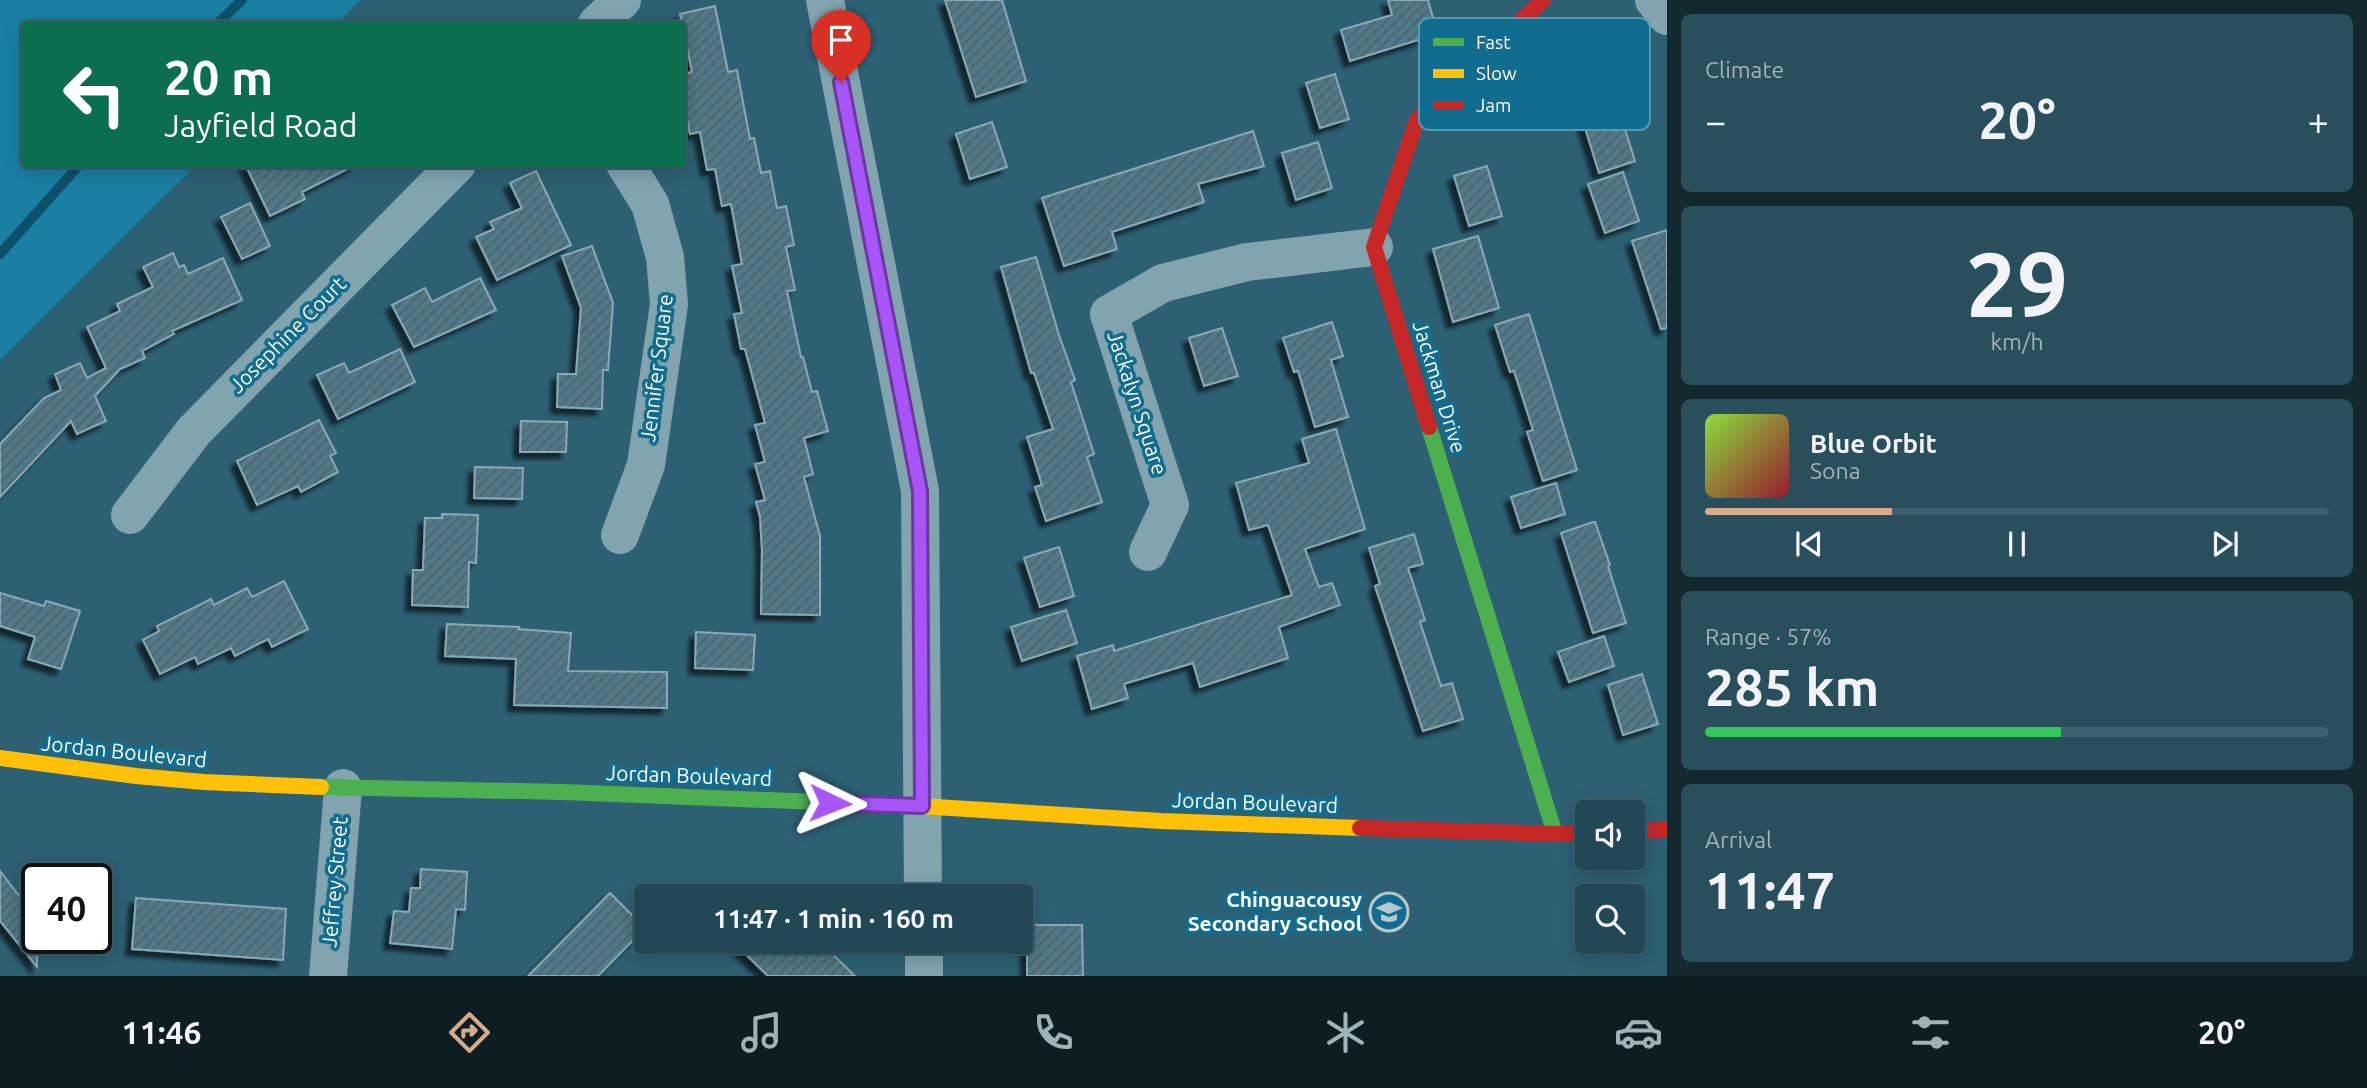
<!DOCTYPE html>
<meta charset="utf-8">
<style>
body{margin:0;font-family:Ubuntu,sans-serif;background:#2a4f5c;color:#f1f3f6;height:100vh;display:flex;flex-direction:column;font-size:26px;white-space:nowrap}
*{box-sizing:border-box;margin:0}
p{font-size:23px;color:#a2b2b9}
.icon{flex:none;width:38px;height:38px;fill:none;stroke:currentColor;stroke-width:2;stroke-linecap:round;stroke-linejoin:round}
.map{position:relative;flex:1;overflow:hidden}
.sheet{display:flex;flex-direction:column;gap:14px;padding:14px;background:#13282f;width:700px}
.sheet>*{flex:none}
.guide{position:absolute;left:21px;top:21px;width:665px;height:147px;border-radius:7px;box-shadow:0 4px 18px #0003,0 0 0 2px #3f606c;background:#0b6e4f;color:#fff;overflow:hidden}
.buttons{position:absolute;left:1575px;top:800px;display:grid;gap:14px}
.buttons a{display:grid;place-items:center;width:70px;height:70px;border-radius:7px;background:#224856;box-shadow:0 4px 18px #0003,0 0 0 2px #3f606c;font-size:35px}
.speed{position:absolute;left:21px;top:863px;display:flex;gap:14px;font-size:35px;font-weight:700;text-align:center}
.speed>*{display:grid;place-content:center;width:91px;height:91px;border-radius:50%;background:#224856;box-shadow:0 4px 18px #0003,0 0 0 2px #3f606c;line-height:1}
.speed .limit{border:4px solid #111;border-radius:10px;background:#fff;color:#111}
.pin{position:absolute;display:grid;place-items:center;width:60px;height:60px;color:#fff;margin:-72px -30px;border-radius:50% 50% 50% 0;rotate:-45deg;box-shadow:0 0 7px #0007}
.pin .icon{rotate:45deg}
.me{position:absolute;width:77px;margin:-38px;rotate:92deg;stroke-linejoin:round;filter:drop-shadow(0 0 5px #0008)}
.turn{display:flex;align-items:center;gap:24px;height:147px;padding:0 28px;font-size:32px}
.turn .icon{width:91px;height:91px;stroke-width:2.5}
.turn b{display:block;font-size:49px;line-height:60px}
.big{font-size:52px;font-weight:600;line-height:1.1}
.sheet .widget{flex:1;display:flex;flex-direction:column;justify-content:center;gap:10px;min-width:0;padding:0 24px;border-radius:10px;background:#2a4f5c}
.sheet .dial{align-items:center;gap:0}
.dial b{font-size:91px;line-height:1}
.song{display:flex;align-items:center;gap:21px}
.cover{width:84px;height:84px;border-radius:10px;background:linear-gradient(135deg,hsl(90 70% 55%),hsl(350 70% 35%))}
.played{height:7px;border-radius:4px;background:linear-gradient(90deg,#d6ab8b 30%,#3f606c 30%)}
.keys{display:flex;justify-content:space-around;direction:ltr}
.heat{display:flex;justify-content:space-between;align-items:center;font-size:38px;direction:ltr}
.charge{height:10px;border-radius:5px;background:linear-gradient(90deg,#34c759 57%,#3f606c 0)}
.trip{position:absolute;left:634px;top:884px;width:399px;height:70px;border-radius:7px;background:#224856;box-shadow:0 4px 18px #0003,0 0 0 2px #3f606c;font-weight:600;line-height:70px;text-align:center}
.dock{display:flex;height:112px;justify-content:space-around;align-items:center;background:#0e1d22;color:#a2b2b9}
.dock .icon{width:49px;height:49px}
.dock .selected{color:#d6ab8b}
.dock b{font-size:32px;color:#f1f3f6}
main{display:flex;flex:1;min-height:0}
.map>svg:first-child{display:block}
.park{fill:#1a7fa3}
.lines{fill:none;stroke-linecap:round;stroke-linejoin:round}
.stream{stroke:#0c516c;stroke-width:10}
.building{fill:url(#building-hatch);stroke:#89a9b4;stroke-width:2;filter:url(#shadow)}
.street{stroke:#81a4af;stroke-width:38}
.fast{stroke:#4caf50;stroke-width:16}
.slow{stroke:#ffc107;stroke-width:16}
.jam{stroke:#c62828;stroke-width:16}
.route-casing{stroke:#6d37a1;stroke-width:18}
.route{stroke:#a855f7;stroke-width:12}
.labels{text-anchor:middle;stroke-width:7;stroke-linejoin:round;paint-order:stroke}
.street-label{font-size:21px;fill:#fff;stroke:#106d90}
.poi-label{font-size:21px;font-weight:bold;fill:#fff;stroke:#106d90;text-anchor:end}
.key{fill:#106d90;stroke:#5899b1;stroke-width:2}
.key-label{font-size:19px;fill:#fff}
</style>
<main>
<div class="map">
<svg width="1667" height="976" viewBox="0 0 1667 976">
<defs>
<pattern id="building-hatch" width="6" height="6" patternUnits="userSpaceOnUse" patternTransform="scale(1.75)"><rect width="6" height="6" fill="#517987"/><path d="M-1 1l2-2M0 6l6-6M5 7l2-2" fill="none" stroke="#4e626a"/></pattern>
<filter id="shadow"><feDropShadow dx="-6" dy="6" stdDeviation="2" flood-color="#0009"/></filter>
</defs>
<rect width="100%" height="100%" fill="#2d6073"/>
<path class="park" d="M0,0H361L336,24H24V164L196,165L0,361Z"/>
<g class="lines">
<path class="stream" d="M217,24L242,0
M0,254L80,164"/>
</g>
<path class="building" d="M945,0H1002L1026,81L976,97Z
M1388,0H1428L1437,32L1421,36V39L1350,61L1341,30L1392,15Z
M715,6L728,72L737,70L750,139L754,138L761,173L770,171L777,208L786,206L794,245L786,247L795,290L787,291L801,357H803L812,392L817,391L828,431L804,438L813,474L804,477L820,536V615L761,614L762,550L760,517L756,502L765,500L755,464L765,462L755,425L765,423L745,349H741L734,314L742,313L732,266L742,264L731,204L722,206L715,169L707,170L700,132L690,134L682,92V74L692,72L680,14Z
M1626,58L1638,93L1616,100L1635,161L1599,173L1569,76Z
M1335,74L1349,119L1320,128L1306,83Z
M992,122L1007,167L970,179L956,134Z
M1253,131L1264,166L1198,184L1204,202L1112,232L1117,249L1064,266L1042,198Z
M1318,142L1332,188L1296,200L1282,153Z
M245,164H357L302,192L305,199L270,216Z
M1487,166L1502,216L1469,226L1454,176Z
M536,171L571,245L497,280L476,237L494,229L490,222L522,208L510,183Z
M1623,172L1639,221L1605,233L1588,184Z
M250,203L270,246L242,259L221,217Z
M1667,230V328L1661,329L1632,241Z
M1478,236L1499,308L1453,322L1433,249Z
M592,246L613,303L608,370H603L602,409L557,407L558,374H576L581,308L562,256Z
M173,253L179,267L184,265L188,274L223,258L242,300L172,331L174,334L142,351L145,358L120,369L95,396L106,421L77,434L71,421L0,497V444L44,398L61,390L55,374L80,363L87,378L106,368L87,327L120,311L117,304L153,287L143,267Z
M1036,257L1059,335L1075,380L1071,382L1094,454L1087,457L1102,502L1046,521L1035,487L1042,485L1027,437L1053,429L1034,373H1031L1001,267Z
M480,278L496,310L414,347L392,305L425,288L432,302Z
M1529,314L1577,470L1543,481L1527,432L1533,430L1514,371L1510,372L1495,325Z
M1332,322L1343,356L1331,360L1348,417L1315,427L1298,371L1294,372L1283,338Z
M1222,328L1238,376L1204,386L1189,338Z
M400,349L415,382L338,419L317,375L344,363L349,373Z
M319,420L336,453L330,456L338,472L301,492L298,486L257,505L237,461Z
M521,421L567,422L566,452H520Z
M1336,429L1365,529L1305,549L1319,587L1332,583L1340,605L1279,627L1288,658L1200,687L1193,663L1124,684L1128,698L1092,709L1077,656L1113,645L1114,651L1292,595L1268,525L1249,530L1236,483L1309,463L1302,439Z
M475,467L523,468L522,499L474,498Z
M1556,483L1565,514L1521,528L1511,497Z
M442,514L478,515L476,563L469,562L468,607L412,605L413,570H423L425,518H442Z
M1593,522H1595L1610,565L1608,566L1626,623L1593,633L1561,533Z
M1414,534L1423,564L1408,568L1425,620L1420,622L1441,686L1452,683L1463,719L1423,731L1375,586L1380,584L1369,548Z
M1059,547L1074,596L1040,607L1024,558Z
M284,581L308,629L272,647L268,639L235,656L231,648L198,664L195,657L160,674L143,640L159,631L157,626L211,599L214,605L247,588L252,597Z
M0,593L44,606L46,601L80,611L61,669L28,659L35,637L0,626Z
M1066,610L1077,643L1022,661L1011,627Z
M447,624L519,627L518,629L571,633L568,671L667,672V708L514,705L516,659L445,656Z
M696,632L755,635L753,670L695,668Z
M1604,636L1614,666L1569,682L1558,652Z
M1642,674L1658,724L1623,735L1608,685Z
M421,869L467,872L465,910L456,909L452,949L390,943L394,911L409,912L411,888H420Z
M0,871L37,919V967L0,921Z
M610,893L645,928L598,976H528Z
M136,898L286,909L283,960L132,949Z
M1027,925H1082L1083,976H1027Z
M733,942H820L855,976H768Z"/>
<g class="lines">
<path class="street" d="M825,0L920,491L923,896
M1654,0L1667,16
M597,24L622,0
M130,515L194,431L457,164
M620,535L646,465L669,304L665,257L650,204L625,164
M1148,552L1170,505L1109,314L1163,283L1247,262L1374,247
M924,942V976
M328,976L343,788"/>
<path class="fast" d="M1429,427L1555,834
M321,787L563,792L919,806"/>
<path class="slow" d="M0,758L136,776L204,782L321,787
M919,806L1161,821L1360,828"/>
<path class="jam" d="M1429,427L1374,247L1417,120L1543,0
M1360,828L1555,834L1587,833
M1633,831L1667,830"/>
</g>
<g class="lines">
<defs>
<path id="route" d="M830,803L922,806L920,491L841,82"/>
</defs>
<use href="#route" class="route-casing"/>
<use href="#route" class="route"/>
</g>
<defs>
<symbol id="school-ring" viewBox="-11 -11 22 22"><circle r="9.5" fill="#106d90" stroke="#b6c7ce" stroke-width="1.5"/><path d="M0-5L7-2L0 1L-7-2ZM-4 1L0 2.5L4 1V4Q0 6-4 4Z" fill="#b6c7ce"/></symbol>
</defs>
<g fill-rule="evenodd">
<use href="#school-ring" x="1367" y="890" width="44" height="44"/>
</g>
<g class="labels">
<g class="street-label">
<text transform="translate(288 335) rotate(-45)" y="7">Josephine Court</text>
<text transform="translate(657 368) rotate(-83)" y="7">Jennifer Square</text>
<text transform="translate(1439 387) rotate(73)" y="7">Jackman Drive</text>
<text transform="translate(1137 403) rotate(72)" y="7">Jackalyn Square</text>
<text transform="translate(124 752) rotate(6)" y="7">Jordan Boulevard</text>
<text transform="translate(689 776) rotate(2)" y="7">Jordan Boulevard</text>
<text transform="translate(1255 803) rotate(2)" y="7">Jordan Boulevard</text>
<text transform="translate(335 882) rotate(-85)" y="7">Jeffrey Street</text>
</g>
<g class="poi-label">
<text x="1362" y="907">Chinguacousy<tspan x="1362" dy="24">Secondary School</tspan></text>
</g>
</g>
<rect x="1419" y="18" width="231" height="112" rx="10" class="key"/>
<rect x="1433" y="38" width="31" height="8" fill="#4caf50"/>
<rect x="1433" y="69" width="31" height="9" fill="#ffc107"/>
<rect x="1433" y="101" width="31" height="8" fill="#c62828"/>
<g class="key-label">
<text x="1476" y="49">Fast</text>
<text x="1476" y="80">Slow</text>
<text x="1476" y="112">Jam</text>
</g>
</svg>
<div class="buttons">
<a><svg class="icon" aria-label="sound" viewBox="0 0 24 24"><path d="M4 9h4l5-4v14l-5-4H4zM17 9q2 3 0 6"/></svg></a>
<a><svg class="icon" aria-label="search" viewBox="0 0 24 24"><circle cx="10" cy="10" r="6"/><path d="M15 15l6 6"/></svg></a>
</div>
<div class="speed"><div class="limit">40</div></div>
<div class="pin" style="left:841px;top:82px;background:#d93025"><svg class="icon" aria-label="arrive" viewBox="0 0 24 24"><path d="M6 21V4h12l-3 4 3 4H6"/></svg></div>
<svg class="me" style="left:830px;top:803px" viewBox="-20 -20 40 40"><path d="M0-17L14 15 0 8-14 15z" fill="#a855f7" stroke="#fff" stroke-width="4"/></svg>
<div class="trip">11:47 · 1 min · 160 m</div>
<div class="guide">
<div class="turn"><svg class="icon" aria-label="left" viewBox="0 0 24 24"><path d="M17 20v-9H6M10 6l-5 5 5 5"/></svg><div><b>20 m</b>Jayfield Road</div></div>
</div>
</div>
<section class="sheet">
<div class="widget"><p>Climate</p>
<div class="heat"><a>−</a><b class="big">20°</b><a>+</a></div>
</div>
<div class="widget dial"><b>29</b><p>km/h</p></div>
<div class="widget">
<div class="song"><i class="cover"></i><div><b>Blue Orbit</b><p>Sona</p></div></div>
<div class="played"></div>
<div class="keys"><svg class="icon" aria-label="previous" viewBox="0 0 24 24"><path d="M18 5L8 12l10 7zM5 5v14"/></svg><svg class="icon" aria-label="pause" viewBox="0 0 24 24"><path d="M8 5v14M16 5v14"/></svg><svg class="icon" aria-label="next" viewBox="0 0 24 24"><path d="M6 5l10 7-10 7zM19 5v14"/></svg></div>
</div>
<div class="widget"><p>Range · 57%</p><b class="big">285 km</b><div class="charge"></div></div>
<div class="widget"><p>Arrival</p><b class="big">11:47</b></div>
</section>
</main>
<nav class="dock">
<b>11:46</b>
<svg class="icon selected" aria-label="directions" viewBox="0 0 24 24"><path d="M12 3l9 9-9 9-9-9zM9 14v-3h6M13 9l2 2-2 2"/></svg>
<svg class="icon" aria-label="music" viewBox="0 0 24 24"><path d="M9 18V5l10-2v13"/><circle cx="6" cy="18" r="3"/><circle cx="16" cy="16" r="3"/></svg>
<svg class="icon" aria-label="phone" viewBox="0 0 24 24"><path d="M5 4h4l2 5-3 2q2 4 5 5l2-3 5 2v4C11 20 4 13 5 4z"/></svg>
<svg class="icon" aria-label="climate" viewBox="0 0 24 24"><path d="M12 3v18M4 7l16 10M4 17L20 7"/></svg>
<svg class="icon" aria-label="car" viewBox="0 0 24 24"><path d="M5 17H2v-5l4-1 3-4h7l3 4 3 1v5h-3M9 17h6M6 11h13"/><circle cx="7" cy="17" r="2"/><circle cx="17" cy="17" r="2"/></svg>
<svg class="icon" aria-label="filters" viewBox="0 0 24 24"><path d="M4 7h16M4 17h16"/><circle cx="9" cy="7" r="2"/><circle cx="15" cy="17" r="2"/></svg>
<b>20°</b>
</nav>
